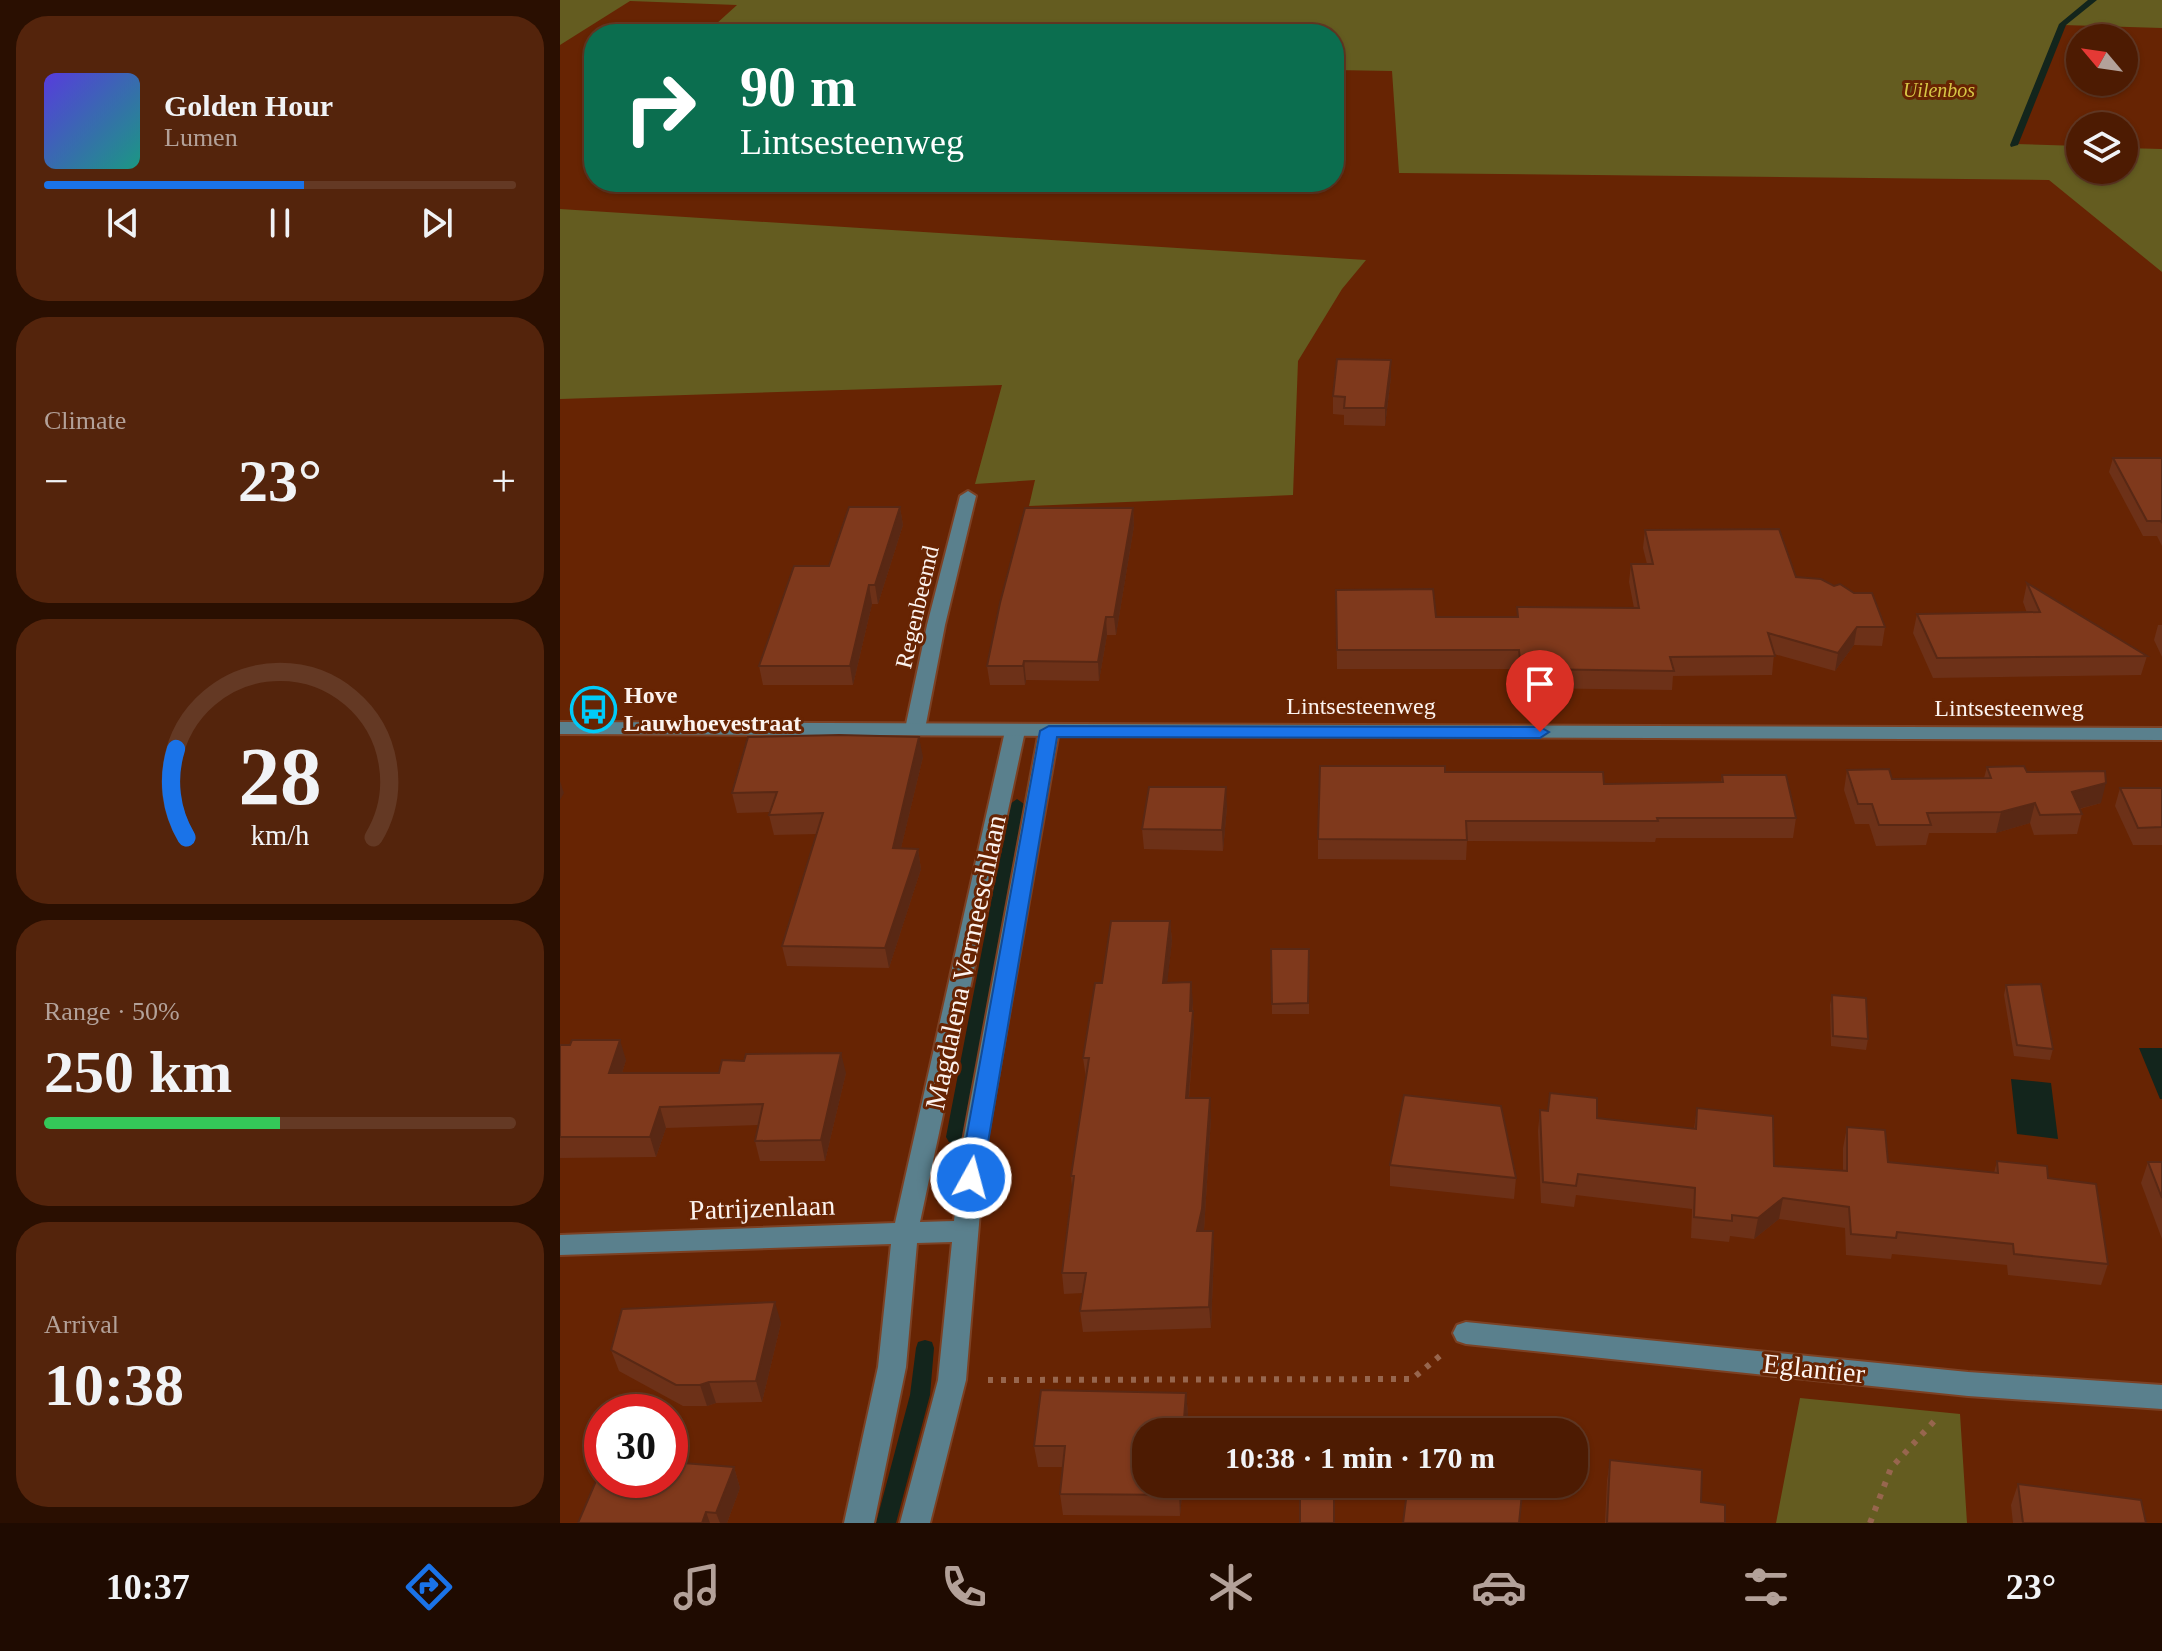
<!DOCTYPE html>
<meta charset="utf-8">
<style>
body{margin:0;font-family:"Times New Roman",serif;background:#54240c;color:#f1f3f6;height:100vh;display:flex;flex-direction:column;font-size:30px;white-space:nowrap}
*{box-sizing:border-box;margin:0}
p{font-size:26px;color:#b3a199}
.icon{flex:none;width:44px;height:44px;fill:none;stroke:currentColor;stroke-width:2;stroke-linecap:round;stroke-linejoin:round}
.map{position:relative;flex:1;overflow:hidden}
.drawer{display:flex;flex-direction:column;gap:16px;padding:16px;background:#2a0f01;width:560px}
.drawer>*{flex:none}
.banner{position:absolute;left:24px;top:24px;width:760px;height:168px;border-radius:32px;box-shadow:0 2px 6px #0004,0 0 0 2px #643924;background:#0b6e4f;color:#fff;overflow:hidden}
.needle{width:52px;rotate:299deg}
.fabs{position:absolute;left:1506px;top:24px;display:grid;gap:16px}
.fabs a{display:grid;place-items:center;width:72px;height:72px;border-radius:50%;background:#4d1b02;box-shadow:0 2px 6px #0004,0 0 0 2px #643924;font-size:40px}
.speed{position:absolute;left:24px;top:1394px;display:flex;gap:16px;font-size:40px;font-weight:700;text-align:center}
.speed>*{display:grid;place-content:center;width:104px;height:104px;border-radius:50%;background:#4d1b02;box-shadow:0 2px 6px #0004,0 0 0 2px #643924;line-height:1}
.speed .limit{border:12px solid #d22;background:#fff;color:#111}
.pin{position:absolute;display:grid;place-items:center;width:68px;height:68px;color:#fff;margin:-82px -34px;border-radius:50% 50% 50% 0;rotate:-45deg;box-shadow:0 0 8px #0007}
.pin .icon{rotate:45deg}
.me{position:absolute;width:88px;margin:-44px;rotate:7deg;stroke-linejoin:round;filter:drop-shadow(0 0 6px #0008)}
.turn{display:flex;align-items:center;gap:28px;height:168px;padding:0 24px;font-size:36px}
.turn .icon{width:104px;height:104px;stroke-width:2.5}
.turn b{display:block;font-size:56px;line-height:68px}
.big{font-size:60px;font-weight:600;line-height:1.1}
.drawer .widget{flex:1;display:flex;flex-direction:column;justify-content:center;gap:12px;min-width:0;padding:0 28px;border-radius:32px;background:#54240c}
.drawer .dial{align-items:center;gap:0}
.dial svg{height:208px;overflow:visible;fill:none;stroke:#643924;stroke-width:7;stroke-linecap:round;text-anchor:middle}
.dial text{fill:#f1f3f6;stroke:none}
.song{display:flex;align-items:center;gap:24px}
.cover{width:96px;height:96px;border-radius:12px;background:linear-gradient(135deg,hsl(250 70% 55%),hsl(170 70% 35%))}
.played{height:8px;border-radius:4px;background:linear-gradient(90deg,#1a73e8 55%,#643924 55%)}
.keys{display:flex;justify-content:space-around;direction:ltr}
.heat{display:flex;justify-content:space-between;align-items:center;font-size:44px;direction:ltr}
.charge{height:12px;border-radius:6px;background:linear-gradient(90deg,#34c759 50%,#643924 0)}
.trip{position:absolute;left:572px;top:1418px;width:456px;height:80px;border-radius:32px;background:#4d1b02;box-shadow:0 2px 6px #0004,0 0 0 2px #643924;font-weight:600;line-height:80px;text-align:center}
.tab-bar{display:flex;height:128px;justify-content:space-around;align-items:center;background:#1f0b01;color:#b3a199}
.tab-bar .icon{width:56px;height:56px}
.tab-bar .selected{color:#1a73e8}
.tab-bar b{font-size:36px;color:#f1f3f6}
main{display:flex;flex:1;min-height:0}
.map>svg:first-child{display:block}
.green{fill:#645c20}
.water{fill:#13251c}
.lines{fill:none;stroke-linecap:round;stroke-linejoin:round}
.stream{fill:#13251c;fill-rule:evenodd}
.minor-casing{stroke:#7c4124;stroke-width:4}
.tertiary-casing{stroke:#7c4124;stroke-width:4}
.path{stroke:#97664e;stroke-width:6;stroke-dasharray:5 8;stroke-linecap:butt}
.minor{fill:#5a808d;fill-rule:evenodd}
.tertiary{fill:#5a808d;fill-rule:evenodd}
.wall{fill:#6d3118}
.shaded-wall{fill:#592814}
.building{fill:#7f391c;stroke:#592814;stroke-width:2}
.route{fill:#1a73e8;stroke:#114b97;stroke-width:2}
.labels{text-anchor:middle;stroke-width:6;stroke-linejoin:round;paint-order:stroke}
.far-park-label{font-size:20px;font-style:italic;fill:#d7c645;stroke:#672403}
.street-label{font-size:24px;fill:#fcf3ef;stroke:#672403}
.poi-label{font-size:24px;font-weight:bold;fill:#fcf3ef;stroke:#672403;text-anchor:start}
.near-street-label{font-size:28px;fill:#fcf3ef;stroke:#672403}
</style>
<main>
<section class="drawer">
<div class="widget">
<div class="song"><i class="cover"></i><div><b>Golden Hour</b><p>Lumen</p></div></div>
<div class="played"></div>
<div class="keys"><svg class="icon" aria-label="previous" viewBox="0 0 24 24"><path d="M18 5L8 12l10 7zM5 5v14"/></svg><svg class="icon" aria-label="pause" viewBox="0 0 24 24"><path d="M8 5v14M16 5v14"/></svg><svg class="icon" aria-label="next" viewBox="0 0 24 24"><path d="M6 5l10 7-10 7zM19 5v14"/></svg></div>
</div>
<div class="widget"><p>Climate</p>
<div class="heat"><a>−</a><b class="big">23°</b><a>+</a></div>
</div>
<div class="widget dial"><svg viewBox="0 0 100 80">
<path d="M14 69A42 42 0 1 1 86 69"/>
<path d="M14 69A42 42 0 0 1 10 35" stroke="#1a73e8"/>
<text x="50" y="56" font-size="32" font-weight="700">28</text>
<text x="50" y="72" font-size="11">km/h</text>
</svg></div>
<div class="widget"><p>Range · 50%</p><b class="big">250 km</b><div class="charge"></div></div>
<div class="widget"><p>Arrival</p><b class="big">10:38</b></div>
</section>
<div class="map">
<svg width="1602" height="1523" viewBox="0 0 1602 1523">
<rect width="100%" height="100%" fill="#672403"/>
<path class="green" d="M0,0H1602V28L1503,25L1455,144L1520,146V170H1564V148L1602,149V272L1489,180L839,173L832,71L774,70V34H145L177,5L70,1L0,45Z
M0,209L806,260L782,289L738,361L733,495L469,506L475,480L415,484L442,385L0,399Z
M1240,1398L1400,1414L1407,1523H1216Z"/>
<path class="water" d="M1579,1048H1602V1099H1600Z
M1451,1079L1491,1083L1498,1139L1457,1134Z"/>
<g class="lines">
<path class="stream" d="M1528,0H1537L1506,25L1458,145L1451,147L1450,145L1499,24Z
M457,799L464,804L404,1137L401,1142L395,1143L389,1142L386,1137L450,804Z
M365,1340L372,1342L374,1348L370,1395L336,1523H316L350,1395L356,1348L358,1342Z"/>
<defs>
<path id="minor" d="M408,491L416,496L385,625L365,729L355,735L345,729L367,625L400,496Z
M455,725L465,731L360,1222L394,1221L401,1152L479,731L489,725L496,727L499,731L425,1152L406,1380L370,1523H340L378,1380L392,1242L357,1243L346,1367L314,1523H284L318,1367L331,1244L0,1255V1235L335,1223L445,731Z
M906,1322L1408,1372L1602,1385V1409L1408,1396L906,1344L897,1341L893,1333L897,1325Z"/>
<path id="tertiary" d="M0,722L1602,728V740L0,734Z"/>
</defs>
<use href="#minor" class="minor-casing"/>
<use href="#tertiary" class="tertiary-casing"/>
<path class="path" d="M428,1380L852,1379L881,1355
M1310,1523L1331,1468L1378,1417"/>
<use href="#minor" class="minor"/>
<use href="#tertiary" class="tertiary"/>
</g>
<path class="wall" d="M831,360V377L825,426L784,425V415L773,414V396Z
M1553,458H1602V546L1597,536H1583L1549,472Z
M340,507L343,525L318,604H312L293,685H203L199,666L269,566Z
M573,508L574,526L556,635H547L539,681L466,680L465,685H430L427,666Z
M1085,530L1236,577L1274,586L1325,627L1322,646L1294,645L1275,671L1214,654L1212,675L1113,676L1112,690L960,688L958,669H777L776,590L876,617H957V607L1074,608L1069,582L1071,564H1087L1083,548Z
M1467,583L1587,656L1581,675L1373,678L1353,633L1357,614L1467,613L1463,602Z
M1598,625H1602V657L1594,640Z
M363,757L341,848L358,849L361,869L329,968L227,966L222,946L257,834L214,835L209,815L210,812L177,813L172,793Z
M1427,767L1467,772L1541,803L1520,809L1522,814L1517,834L1474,835L1470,823L1436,833H1369L1366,845L1316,846L1309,824H1295L1284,790L1287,770L1332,779L1424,778Z
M885,772L1044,784L1161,782L1162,775L1236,818L1233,838H1096L1095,842L907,841L906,860L758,859V839Z
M1560,788H1602V845H1573L1555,806Z
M667,807L663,851L584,849L582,829Z
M610,921L612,941L607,982H631L634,1031L629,1098L651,1118L644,1231L654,1252L651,1328L523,1332L520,1311L523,1293L504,1294L502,1273L512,1187L511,1176L526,1078L523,1058L542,983Z
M711,949H749V1014H712Z
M1446,985L1493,1049L1490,1060L1454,1056L1444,995Z
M1272,995L1308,1039L1306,1050L1271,1046L1270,1005Z
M0,1045L66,1060L62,1073H286L265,1161H200L195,1141L199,1125L106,1128L96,1157L0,1158Z
M1137,1108L1214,1166L1283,1171V1148L1287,1127L1328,1162L1434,1173L1437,1161L1488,1178L1548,1264L1541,1285L1448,1275L1447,1265L1332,1254L1331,1259L1286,1255L1285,1228L1219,1219L1194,1239L1170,1236L1169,1242L1131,1238L1132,1209L1016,1195L1014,1207L981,1203L978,1131L980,1110L1037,1118L1134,1129Z
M1588,1162H1602V1239L1581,1183Z
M830,1165L956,1178L954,1199L830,1186Z
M221,1323L202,1402L156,1403L147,1406H123L59,1371L51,1350Z
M626,1393L628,1414L627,1432H586L623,1484L620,1516L503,1515L500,1494L503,1467H478L474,1446Z
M1050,1460L1141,1502L1165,1523H1045L1047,1481Z
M174,1467L180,1488L167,1523H18Z
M1458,1484L1586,1523H1453L1451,1505Z"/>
<path class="shaded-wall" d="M831,360V377L825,426V408Z
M340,507L343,525L318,604L315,585Z
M573,508L574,526L556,635L554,617Z
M309,585L312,604L293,685L290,666Z
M546,617L547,635L539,681L538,662Z
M1297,627L1294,645L1275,671L1278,653Z
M464,661L466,680L465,685L463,666Z
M359,737L363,757L336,869L333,848Z
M0,781L4,793L0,800Z
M1546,783L1541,803L1507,812L1512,792Z
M666,787L667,807L663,851L662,830Z
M1475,803L1470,823L1436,833L1441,812Z
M358,849L361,869L329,968L325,948Z
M610,921L612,941L605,1003L603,983Z
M631,982L633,1002L631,1030L633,1011L634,1031L627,1118L626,1098Z
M60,1040L66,1060L56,1093L49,1073Z
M281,1053L286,1073L265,1161L261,1140Z
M650,1098L651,1118L644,1230L639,1252L637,1231Z
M100,1107L106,1128L96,1157L90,1137Z
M1223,1198L1219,1219L1194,1239L1198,1218Z
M653,1231L654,1252L651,1328L649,1307Z
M215,1302L221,1323L202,1402L196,1381Z
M149,1382L156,1403L147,1406L140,1385Z
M626,1393L628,1414L627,1432H623Z
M174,1467L180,1488L167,1523H160L156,1513Z
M619,1484H623L620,1516L619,1495Z
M146,1512L150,1523H142Z"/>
<path class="building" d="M777,359L831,360L825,408H784L785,397L773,396Z
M1553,458H1602V523L1601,521H1587Z
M289,507H340L315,585H309L290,666H199L234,566H269Z
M465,508H573L554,617H546L538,662L464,661L463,666H427L440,603Z
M1219,529L1236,577L1261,579L1274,586L1280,584L1294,593H1312L1325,627H1297L1278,653L1208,633L1215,656L1110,657L1114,671L961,669L959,650H777L776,590L873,589L876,617H958L957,607L1079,608L1071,564H1093L1085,530Z
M1467,583L1587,656L1377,658L1357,614L1480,612Z
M279,735L359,737L333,848L358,849L325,948L222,946L263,813L209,815L217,792L172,793L188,737Z
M760,766H885V772H1043L1044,784L1163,782L1162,775H1226L1236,818H1097L1098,821H906L907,840L758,839Z
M1464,766L1467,772L1545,771L1546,783L1512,792L1522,814L1480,815L1475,803L1441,812L1367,813L1371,825H1319L1312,804H1298L1287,770L1329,769L1332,779L1431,778L1427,767Z
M589,787H666L662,830L582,829Z
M1560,788H1602V827L1578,828Z
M551,921H610L603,983L631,982L630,1011H633L626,1098H650L642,1209L637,1231H653L649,1307L520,1311L526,1273H502L514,1176H511L529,1058H523L535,983H542Z
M711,949H749L748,1003L712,1004Z
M1481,984L1493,1049L1457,1045L1446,985Z
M1272,995L1306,998L1308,1039L1273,1036Z
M12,1040H60L49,1073H159L162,1060L184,1061L186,1054L281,1053L261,1140L195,1141L203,1104L100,1107L90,1137H0V1045H10Z
M990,1093L1037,1098V1118L1136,1129L1137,1108L1213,1116L1214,1166L1287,1171V1127L1325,1130L1328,1162L1438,1173L1437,1161L1487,1166L1488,1178L1536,1184L1548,1264L1454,1254L1453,1244L1337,1232L1336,1238L1291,1234L1289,1207L1223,1198L1198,1218L1172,1215V1221L1134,1217L1135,1188L1018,1174L1016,1186L983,1182L980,1110L988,1111Z
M844,1095L941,1106L956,1178L830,1165Z
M1588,1162H1602V1198Z
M215,1302L196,1381L149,1382L140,1385H116L51,1350L62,1309Z
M481,1390L626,1393L623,1432H586V1484H619V1495L500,1494L505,1446H474Z
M1050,1460L1142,1470L1141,1502L1165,1505V1523H1047Z
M110,1462L174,1467L156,1513L146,1512L142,1523H18L42,1467V1480H110Z
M848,1484H963L959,1523H843Z
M1458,1484L1581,1500L1586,1523H1463Z
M740,1498H774V1523H740Z"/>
<path class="route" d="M489,726L980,727L989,732L980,738L497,737L422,1178L419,1184L411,1187L403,1184L399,1178L480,731Z"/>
<defs>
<symbol id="bus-ring" viewBox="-11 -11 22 22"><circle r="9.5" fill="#672403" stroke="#00cbf9" stroke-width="1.5"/><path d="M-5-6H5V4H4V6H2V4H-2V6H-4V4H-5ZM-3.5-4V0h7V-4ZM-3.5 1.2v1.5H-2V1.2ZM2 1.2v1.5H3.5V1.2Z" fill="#00cbf9"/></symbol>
</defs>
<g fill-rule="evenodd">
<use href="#bus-ring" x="8" y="684" width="51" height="51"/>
</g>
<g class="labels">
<g class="far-park-label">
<text x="1379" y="97">Uilenbos</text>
</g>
<g class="street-label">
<text transform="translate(357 607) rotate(-77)" y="8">Regenbeemd</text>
<text x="801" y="714">Lintsesteenweg</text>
<text x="1449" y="716">Lintsesteenweg</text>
</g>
<g class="poi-label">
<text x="64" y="703">Hove<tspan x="64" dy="28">Lauwhoevestraat</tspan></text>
</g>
<g class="near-street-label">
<text transform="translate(405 962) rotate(-78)" y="10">Magdalena Vermeeschlaan</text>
<text transform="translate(202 1207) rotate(-2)" y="10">Patrijzenlaan</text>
<text transform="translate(1254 1368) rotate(6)" y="10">Eglantier</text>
</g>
</g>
</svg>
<div class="fabs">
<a><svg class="needle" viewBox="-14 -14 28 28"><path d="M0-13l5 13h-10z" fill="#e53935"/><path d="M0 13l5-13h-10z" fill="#b3a199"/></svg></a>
<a><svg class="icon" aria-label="layers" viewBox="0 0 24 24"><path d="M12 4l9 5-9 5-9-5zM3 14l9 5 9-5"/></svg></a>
</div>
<div class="speed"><div class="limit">30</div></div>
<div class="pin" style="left:980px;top:732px;background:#d93025"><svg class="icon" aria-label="arrive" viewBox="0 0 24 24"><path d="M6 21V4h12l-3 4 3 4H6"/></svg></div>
<svg class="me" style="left:411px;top:1178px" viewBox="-20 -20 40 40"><circle r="17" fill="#1a73e8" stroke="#fff" stroke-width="3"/><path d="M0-11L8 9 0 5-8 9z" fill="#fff"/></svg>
<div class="trip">10:38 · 1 min · 170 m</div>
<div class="banner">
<div class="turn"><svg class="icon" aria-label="right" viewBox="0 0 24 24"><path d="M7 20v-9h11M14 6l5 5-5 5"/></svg><div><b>90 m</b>Lintsesteenweg</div></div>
</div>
</div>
</main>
<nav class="tab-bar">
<b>10:37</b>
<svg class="icon selected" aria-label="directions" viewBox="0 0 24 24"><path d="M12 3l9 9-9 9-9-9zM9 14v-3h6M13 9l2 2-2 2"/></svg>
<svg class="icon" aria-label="music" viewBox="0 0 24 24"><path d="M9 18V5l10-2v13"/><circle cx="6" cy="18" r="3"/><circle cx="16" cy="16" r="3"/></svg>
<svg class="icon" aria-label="phone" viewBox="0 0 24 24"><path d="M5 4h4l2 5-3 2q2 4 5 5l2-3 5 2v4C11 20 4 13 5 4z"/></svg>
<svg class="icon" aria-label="climate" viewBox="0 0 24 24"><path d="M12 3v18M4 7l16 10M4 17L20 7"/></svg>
<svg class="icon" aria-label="car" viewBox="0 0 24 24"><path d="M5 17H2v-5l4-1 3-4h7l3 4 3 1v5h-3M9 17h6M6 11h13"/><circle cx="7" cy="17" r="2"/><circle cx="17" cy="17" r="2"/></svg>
<svg class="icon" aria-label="filters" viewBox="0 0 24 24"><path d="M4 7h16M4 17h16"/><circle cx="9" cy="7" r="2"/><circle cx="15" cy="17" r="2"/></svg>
<b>23°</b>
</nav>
